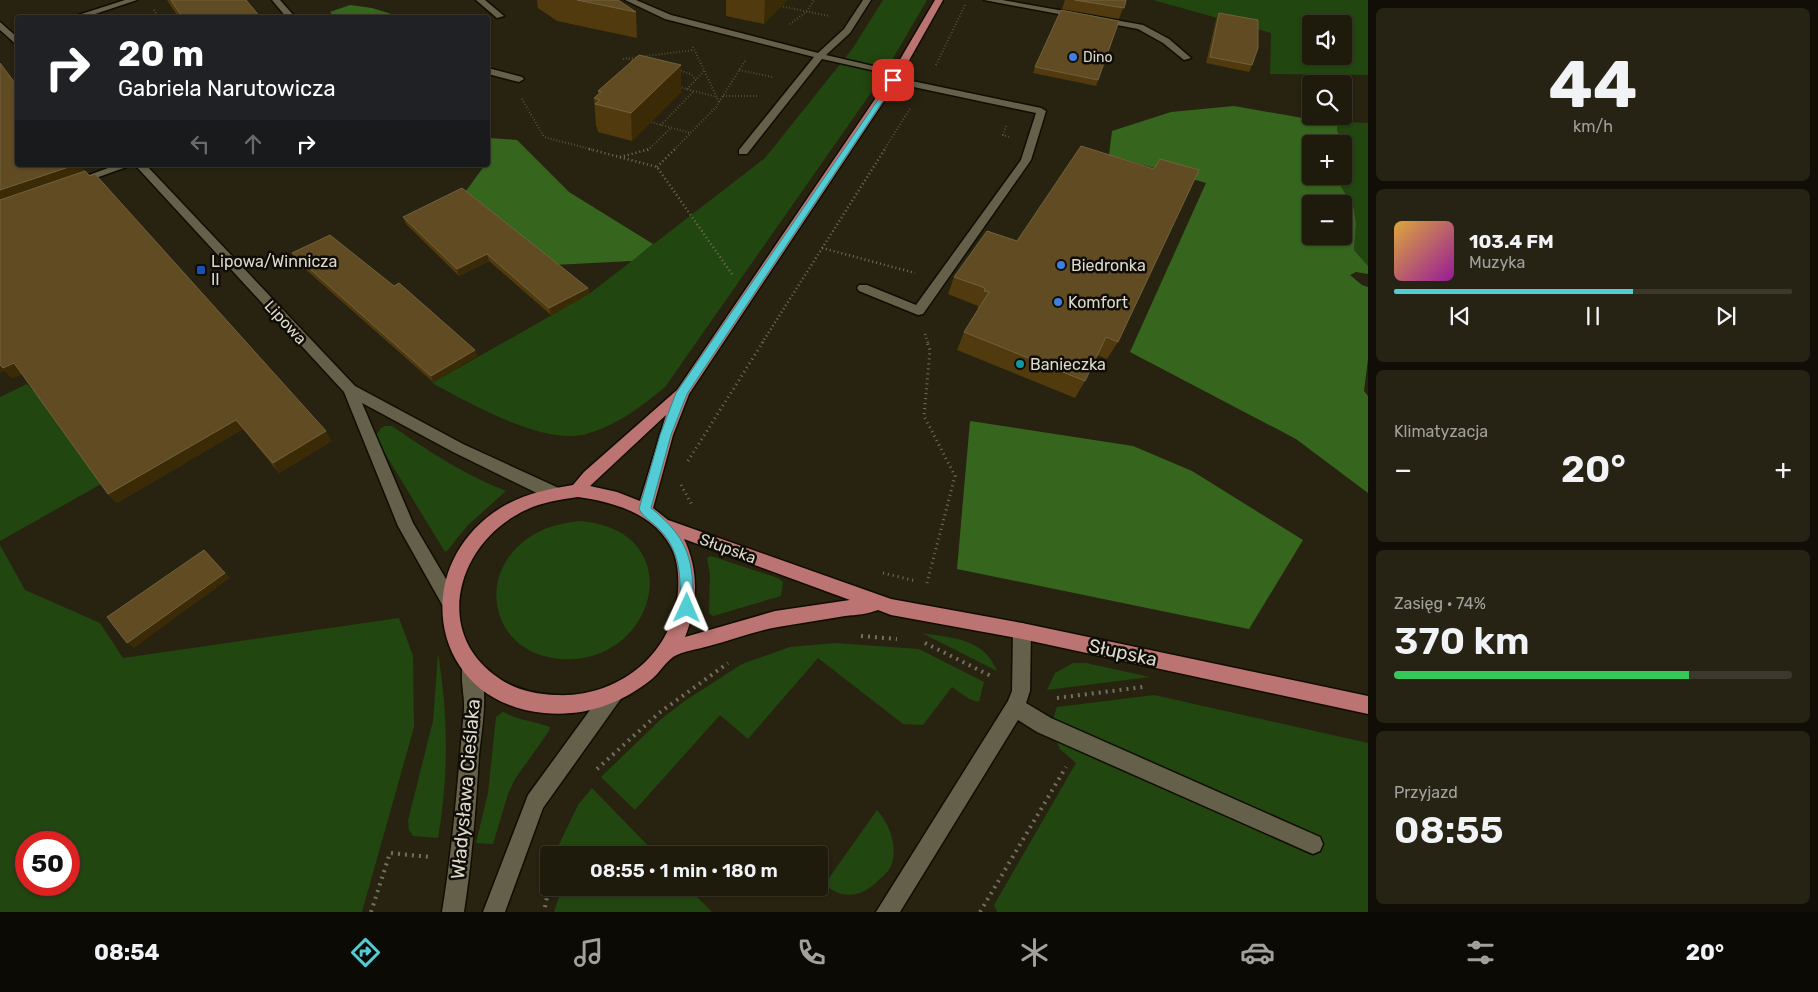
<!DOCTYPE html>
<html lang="pl">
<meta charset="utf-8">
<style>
body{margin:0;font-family:Rubik,sans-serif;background:#262315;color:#f1f3f6;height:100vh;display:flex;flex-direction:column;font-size:19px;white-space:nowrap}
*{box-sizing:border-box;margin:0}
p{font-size:16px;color:#a1a19d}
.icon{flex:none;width:28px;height:28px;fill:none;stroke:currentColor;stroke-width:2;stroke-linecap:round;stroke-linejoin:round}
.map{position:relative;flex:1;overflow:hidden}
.panel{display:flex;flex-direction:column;gap:8px;padding:8px;background:#100e07;width:450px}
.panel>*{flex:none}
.banner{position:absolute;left:15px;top:15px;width:475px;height:152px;border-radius:5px;box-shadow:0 1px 4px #0004,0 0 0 1px #3c382d;background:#202124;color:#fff;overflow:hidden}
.buttons{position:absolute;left:1302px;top:15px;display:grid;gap:10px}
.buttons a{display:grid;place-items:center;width:50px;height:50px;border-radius:5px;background:#1e1a0c;box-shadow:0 1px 4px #0004,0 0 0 1px #3c382d;font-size:25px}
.speed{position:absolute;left:15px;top:831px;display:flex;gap:10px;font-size:25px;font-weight:700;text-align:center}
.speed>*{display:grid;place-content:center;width:65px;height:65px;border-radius:50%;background:#1e1a0c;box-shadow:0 1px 4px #0004,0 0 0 1px #3c382d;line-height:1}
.speed .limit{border:8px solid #d22;background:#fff;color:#111}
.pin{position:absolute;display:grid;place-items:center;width:42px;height:42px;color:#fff;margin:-21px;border-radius:10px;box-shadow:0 2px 8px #0006}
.me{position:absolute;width:55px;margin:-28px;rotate:1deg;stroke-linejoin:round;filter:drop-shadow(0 0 4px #0008)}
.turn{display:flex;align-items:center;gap:18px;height:105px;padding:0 20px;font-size:22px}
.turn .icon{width:65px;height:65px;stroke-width:2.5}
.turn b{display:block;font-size:35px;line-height:42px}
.lanes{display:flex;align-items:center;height:48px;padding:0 20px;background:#0003;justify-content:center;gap:25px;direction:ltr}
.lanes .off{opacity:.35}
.big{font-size:38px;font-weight:600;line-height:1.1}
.panel .card{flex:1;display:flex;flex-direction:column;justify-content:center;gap:8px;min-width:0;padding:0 18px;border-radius:8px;background:#262315}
.panel .dial{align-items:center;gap:0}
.dial b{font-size:65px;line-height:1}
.song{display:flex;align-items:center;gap:15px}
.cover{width:60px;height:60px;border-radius:8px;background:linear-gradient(135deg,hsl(40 70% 55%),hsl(300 70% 35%))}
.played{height:5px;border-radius:2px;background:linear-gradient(90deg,#52ccd5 60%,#3c382d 60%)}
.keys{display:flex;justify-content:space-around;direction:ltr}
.heat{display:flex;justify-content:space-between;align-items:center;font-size:28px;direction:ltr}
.charge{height:8px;border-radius:4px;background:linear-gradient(90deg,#34c759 74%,#3c382d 0)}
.trip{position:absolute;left:540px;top:846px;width:288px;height:50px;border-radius:5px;background:#1e1a0c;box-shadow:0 1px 4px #0004,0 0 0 1px #3c382d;font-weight:600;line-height:50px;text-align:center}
.tabs{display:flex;height:80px;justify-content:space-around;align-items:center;background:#0c0a05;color:#a1a19d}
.tabs .icon{width:35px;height:35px}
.tabs .selected{color:#52ccd5}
.tabs b{font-size:22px;color:#f1f3f6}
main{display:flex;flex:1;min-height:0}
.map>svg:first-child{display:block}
.green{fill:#22460f;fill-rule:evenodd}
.forest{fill:#36661e;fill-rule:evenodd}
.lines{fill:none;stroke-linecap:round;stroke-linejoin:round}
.minor-casing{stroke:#110c00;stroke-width:3}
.major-casing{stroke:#110c00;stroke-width:3}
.path-far3{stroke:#747060;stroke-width:2;stroke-dasharray:0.5 2.5;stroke-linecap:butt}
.path-far2{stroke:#747060;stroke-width:2.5;stroke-dasharray:1 3;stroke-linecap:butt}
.path-far1{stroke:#747060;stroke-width:3;stroke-dasharray:1 4;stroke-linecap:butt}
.path{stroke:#747060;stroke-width:4;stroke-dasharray:2 5;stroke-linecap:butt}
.minor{fill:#65604a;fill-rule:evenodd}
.major{fill:#bb7472;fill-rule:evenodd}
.wall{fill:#503a0e}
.shaded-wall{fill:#3a2a06}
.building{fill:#604b23;stroke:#73613e}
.route{fill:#52ccd5;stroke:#35858a}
.shop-dot{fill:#3f7fe0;stroke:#0f0d05;stroke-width:2}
.transit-dot{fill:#1a4fb4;stroke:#0f0d05;stroke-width:2}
.culture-dot{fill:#0f9aa8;stroke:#0f0d05;stroke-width:2}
.labels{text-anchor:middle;stroke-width:5;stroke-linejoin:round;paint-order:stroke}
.far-poi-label{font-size:14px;fill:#dcd9cd;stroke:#0f0d05;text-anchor:start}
.poi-label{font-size:16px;fill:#dcd9cd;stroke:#0f0d05;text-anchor:start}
.street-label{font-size:16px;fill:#dcd9cd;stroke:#0f0d05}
.near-street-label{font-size:19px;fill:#dcd9cd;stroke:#0f0d05}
</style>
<main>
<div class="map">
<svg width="1368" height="912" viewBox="0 0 1368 912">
<rect width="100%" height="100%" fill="#282310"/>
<path class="green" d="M883,0H927L882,77L665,387C642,406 616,426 586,434C543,446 470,403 432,383L589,294L765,158L853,48Z
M1153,0H1368V75L1270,74L1271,33ZM1311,24H1344V56H1311Z
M1348,122L1368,123V266L1354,250L1356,224L1354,209L1335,176H1344V144H1338L1342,139L1337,131V125Z
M27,384L53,413L103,483L0,541V397Z
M385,426H392C431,453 462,473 506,491L468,525L447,551L445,552L375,437L381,428Z
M581,521C696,532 653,674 553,658C490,648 477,574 527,539C543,527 561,523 581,521Z
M0,545L25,590L100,623L123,658L399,618L413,656L414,727L362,912H0ZM26,842H69V885H26Z
M711,556L778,578L783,582L781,596L713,616L709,613L710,573L707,558Z
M922,633C952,638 984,638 997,671Z
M835,643L919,649L984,682L979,702L969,699L952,687L923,725L903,724L818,658L748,739L720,715L635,810L601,777L660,720L686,700L742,664L790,647Z
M438,653C448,715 449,775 438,838L413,836L409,830L408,821L433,721Z
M1073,663H1086L1150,677L1047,690L1055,673Z
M1154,695L1368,743V912H997L994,905L1076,763L1060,749L1050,727L1057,707Z
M503,712C518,720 534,721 550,727L549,731L515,779L508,794L493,844L476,843L488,793L496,717Z
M592,788L657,855H554L578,805Z
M877,810C890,824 901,853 888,871C885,875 880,878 877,882C867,891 856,897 842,894C836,893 830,888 824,885Z
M562,888H688L712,912H554Z"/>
<path class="forest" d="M350,5L372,8L401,17H335L330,12Z
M1234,106L1314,120L1348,122L1337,125V131L1342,139L1338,144H1311V176H1335L1354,209L1356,224L1354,250L1368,266V274L1356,272L1350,275L1362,285L1368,287V359L1364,391L1368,396V493L1296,439L1130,352L1206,183L1109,155L1112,131L1171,112ZM1311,204H1344V236H1311Z
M490,138L517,140L569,192L653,244L632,261L553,265L463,195L485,165H488Z
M970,421L1133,446L1192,471L1303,540L1249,629L957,569Z"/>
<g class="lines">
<defs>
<path id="minor" d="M125,0H137L83,18H69Z
M272,0H280L296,18H287Z
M476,0H485L504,16L497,18Z
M625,0H636L671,15L818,53L844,29L863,0H871L850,33L826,55L903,73L898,76L822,59L747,154H739V150L814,57L665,19Z
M984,0H1002L1143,25L1169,39L1191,58L1184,60L1163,43L1138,29Z
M0,22L18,38V46L0,30Z
M488,68L522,77L524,79L519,82L488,74Z
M893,77L1041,108L1046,111L1031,160L923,314L918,315L859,291L857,288L859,285H867L916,305L1021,160L1036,113L890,82L888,80Z
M116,165H132L82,183L78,184L73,181Z
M135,165H146L355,386L463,444L561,489L563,494L561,499L555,500L549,499L453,452L362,403L413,523L456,596L459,602L456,608L450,610L444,608L398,526L344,392Z
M1022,623L1028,625L1031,631L1030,691L1026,703L1051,718L1320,837L1323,844L1320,851L1313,854L1306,851L1037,732L1018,720L900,912H876L1008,701L1012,691L1013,631L1016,625Z
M471,657L477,660C490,688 482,726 479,755C476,808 472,860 464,912H442C453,845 458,777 464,709C465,694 458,674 465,660Z
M613,685L620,688L622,694L620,700L543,808L505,912H483L528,795L606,688Z"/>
<path id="major" d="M935,0H943L898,80L689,394L673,435L653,508L668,520L891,599L1022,623L1368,696V714L1022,639L891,615L878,610C868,614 856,615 845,616C823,620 800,623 778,627C755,631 731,640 709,646C699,649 682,651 673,657C665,663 659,673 652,679C621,704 584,717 544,713C429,702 407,565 502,507C524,494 548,489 573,485L584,472L677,390L888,80ZM666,415L640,501L617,492L590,486ZM578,497C613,502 653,513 671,547C678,560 679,577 678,591C674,654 618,698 556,695C533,694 512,689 493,674C436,630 457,551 513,517C533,504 555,500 578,497ZM684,539L850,600L775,611L685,637C698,605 699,570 684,539Z"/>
</defs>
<use href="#minor" class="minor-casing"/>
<use href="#major" class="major-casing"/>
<path class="path-far3" d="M780,6L829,16
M154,10L159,18
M790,24L806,12L814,0
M693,47L719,102
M626,58L637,61
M623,59L694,50
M936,65L965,5
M678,70L691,74L696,80
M739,70L773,77
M679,87L717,97
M687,89L704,71
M723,96H757
M522,99L544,137L594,150
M651,122L690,133
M661,125L694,91
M1006,126L1003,135L1009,137
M648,150L671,128
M674,150L716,107L745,61
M884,150L911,107"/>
<path class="path-far2" d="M589,149L657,167L732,274
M620,157L650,149
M657,167L675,149
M822,248L915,273
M925,334L928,343
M762,343L885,149"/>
<path class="path-far1" d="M688,461L763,342
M681,485L692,505
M883,573L916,581
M927,583L955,476L924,416L930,350L927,342"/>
<path class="path" d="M861,636L897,639
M925,643L993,677
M1057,698L1143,687
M597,769L659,713L728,663
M543,871L548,892L544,912
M371,912L390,853L430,857
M980,912L1066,767"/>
<use href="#minor" class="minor"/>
<use href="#major" class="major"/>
</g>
<path class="wall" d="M167,0H246L261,18H179Z
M537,0H618L636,12L637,38L557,21L538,8Z
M726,0H787L764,24L726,16Z
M1065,0H1126L1119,19L1062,9Z
M1219,13L1252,65L1249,72L1206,63L1216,20Z
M1035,67L1098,80L1096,86L1033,73Z
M598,91L681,92L632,141L598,132L597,127L596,126L594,98L598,94Z
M18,165H80L85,171L332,441L279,473L243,429L117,503L108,494L22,374L12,378L5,371Z
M403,217L588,288L589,294L551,315L489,261L459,276L406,224Z
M1017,241L1118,342L1107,359L1097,355L1085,381L1075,398L957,350L964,332L979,308H977L978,306L948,294L954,277Z
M292,253L475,350L477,356L433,382L295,260Z"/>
<path class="shaded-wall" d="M765,0H787L764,24Z
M681,65V92L632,141L631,113Z
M75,165H80L86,173L0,202V190Z
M487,254L489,261L459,276L457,269Z
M588,288L589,294L551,315L549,308Z
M475,350L477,356L433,382L431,376Z
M0,363H14L23,373L12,378L5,371L0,373Z
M236,420L243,429L117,503L108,494Z
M326,431L332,441L279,473L273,463Z
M204,550L230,578L134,648L127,643Z"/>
<path class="building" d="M171,0H246L261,18H183Z
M577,0H618L636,12Z
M1075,0H1126L1124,8Z
M1061,10L1119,21L1098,80L1035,67Z
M1219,13L1258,20V48L1252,65L1210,57Z
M639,55L681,65L631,113L595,104L600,100L594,98L601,92L598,91Z
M0,63L18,87V165H75L0,190Z
M1081,146L1154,169L1160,159L1199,170L1118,342L1106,337L1085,381L964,332L989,292L984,291L985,288L954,277L987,231L1017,241Z
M85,171L90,176L95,174L326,431L273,463L236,420L108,494L14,363L3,368L0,365V200Z
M462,188L588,288L549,308L487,254L457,269L403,217Z
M330,235L394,286L399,283L475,350L431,376L292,253Z
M204,550L225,573L127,643L107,617Z"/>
<path class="route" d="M893,78L897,80L687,394L671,435L651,508C689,539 694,560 693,608L692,612L687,614L682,612L680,608C681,578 681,550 658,528C652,522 643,517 639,509L660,435L676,393Z"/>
<g class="shop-dot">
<circle cx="1073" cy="57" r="5"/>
<circle cx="1061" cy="265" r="5"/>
<circle cx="1058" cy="302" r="5"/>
</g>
<rect class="transit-dot" x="196" y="265" width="10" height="10" rx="2.5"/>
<circle class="culture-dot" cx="1020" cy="364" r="5"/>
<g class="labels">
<g class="far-poi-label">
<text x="1083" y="62">Dino</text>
</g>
<g class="poi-label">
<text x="211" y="267">Lipowa/Winnicza<tspan x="211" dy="18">II</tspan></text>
<text x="1071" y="271">Biedronka</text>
<text x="1068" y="308">Komfort</text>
<text x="1030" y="370">Banieczka</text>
</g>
<g class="street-label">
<text transform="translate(286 322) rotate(47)" y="6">Lipowa</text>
<text transform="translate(728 548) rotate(20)" y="6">Słupska</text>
</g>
<g class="near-street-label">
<text transform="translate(1123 652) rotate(12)" y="7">Słupska</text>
<text transform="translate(465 789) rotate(-85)" y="7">Władysława Cieślaka</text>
</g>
</g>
</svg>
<div class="buttons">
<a><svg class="icon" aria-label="sound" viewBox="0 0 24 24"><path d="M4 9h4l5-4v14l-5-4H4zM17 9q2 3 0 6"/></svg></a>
<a><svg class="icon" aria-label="search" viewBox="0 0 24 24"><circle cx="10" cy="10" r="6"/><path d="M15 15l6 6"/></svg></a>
<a>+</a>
<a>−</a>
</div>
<div class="speed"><div class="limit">50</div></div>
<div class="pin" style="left:893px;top:80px;background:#d93025"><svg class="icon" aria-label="arrive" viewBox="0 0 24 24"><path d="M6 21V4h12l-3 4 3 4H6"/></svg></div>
<svg class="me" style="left:687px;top:608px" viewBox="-20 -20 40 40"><path d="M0-17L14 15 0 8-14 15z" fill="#52ccd5" stroke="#fff" stroke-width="4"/></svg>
<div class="trip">08:55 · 1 min · 180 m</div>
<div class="banner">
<div class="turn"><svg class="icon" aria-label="right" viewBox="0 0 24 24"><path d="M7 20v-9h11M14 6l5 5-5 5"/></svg><div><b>20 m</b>Gabriela Narutowicza</div></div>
<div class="lanes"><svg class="icon off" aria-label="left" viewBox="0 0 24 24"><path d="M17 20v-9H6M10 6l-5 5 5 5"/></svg><svg class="icon off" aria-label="ahead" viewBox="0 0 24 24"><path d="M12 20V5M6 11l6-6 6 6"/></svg><svg class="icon" aria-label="right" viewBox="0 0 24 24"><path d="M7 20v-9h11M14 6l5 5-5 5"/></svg></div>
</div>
</div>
<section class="panel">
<div class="card dial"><b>44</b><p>km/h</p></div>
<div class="card">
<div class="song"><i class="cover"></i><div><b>103.4 FM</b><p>Muzyka</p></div></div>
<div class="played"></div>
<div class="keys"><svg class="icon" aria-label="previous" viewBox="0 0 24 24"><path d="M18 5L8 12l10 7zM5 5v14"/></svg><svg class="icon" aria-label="pause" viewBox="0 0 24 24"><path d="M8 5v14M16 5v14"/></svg><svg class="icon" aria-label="next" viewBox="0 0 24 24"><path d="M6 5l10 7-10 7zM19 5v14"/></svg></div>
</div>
<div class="card"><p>Klimatyzacja</p>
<div class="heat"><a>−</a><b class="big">20°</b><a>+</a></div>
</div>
<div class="card"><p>Zasięg · 74%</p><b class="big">370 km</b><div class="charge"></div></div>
<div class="card"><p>Przyjazd</p><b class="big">08:55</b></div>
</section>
</main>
<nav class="tabs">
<b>08:54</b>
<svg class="icon selected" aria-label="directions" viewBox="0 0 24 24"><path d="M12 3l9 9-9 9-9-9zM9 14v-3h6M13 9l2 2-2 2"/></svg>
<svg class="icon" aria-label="music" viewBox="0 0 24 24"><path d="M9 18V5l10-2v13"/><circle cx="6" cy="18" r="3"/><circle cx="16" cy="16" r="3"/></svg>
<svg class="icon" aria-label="phone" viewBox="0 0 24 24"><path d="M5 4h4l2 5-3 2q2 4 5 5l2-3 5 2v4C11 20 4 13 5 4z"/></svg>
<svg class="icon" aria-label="climate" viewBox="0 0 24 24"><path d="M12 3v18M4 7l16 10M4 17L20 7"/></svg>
<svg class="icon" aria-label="car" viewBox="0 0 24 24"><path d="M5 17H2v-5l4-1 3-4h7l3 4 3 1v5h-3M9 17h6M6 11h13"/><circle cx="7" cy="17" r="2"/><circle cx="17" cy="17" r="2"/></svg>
<svg class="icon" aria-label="filters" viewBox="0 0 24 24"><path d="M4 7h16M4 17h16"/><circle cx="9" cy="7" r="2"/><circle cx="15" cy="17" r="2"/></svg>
<b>20°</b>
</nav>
